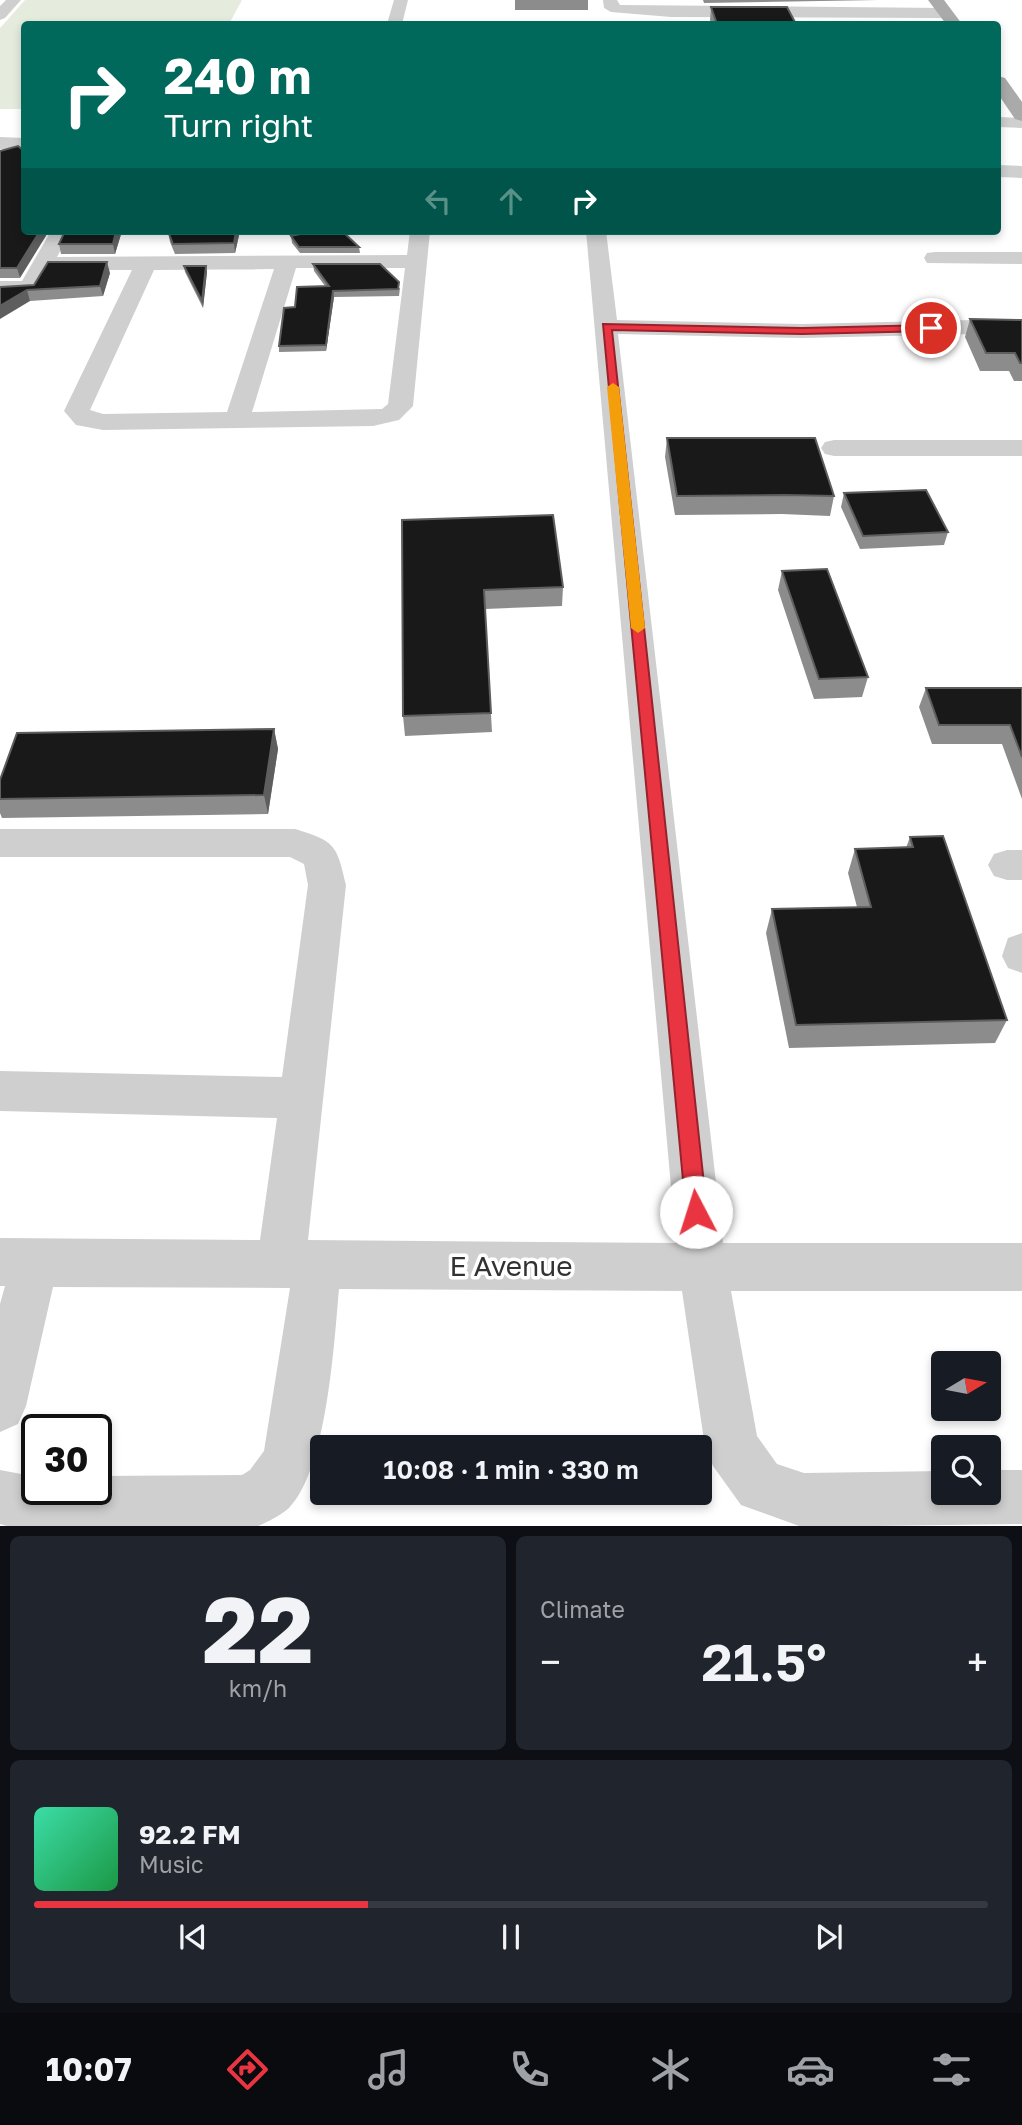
<!DOCTYPE html>
<meta charset="utf-8">
<style>
body{margin:0;font-family:"Golos Text",sans-serif;background:#20242c;color:#f1f3f6;height:100vh;display:flex;flex-direction:column;font-size:26px;white-space:nowrap}
*{box-sizing:border-box;margin:0}
p{font-size:23px;color:#9ea1a6}
.icon{flex:none;width:38px;height:38px;fill:none;stroke:currentColor;stroke-width:2;stroke-linecap:round;stroke-linejoin:round}
.map{position:relative;height:1526px;overflow:hidden}
.panel{display:flex;flex-direction:column;gap:10px;padding:10px;background:#0d0f14;flex:1}
.panel>*{flex:none}
.guide{position:absolute;left:21px;top:21px;width:980px;height:214px;border-radius:7px;box-shadow:0 4px 10px #0003;background:#00695c;color:#fff;overflow:hidden}
.needle{width:46px;rotate:80deg}
.tools{position:absolute;left:931px;top:1351px;display:grid;gap:14px}
.tools a{display:grid;place-items:center;width:70px;height:70px;border-radius:7px;background:#171b24;box-shadow:0 4px 10px #0003;font-size:35px}
.speed{position:absolute;left:21px;top:1414px;display:flex;gap:14px;font-size:35px;font-weight:700;text-align:center}
.speed>*{display:grid;place-content:center;width:91px;height:91px;border-radius:50%;background:#171b24;box-shadow:0 4px 10px #0003;line-height:1}
.speed .limit{border:4px solid #111;border-radius:10px;background:#fff;color:#111}
.pin{position:absolute;display:grid;place-items:center;width:60px;height:60px;color:#fff;margin:-30px;border:4px solid #fff;border-radius:50%;box-shadow:0 2px 7px #0007}
.me{position:absolute;width:77px;margin:-38px;rotate:355deg;stroke-linejoin:round;filter:drop-shadow(0 0 5px #0008)}
.turn{display:flex;align-items:center;gap:24px;height:147px;padding:0 28px;font-size:32px}
.turn .icon{width:91px;height:91px;stroke-width:2.5}
.turn b{display:block;font-size:49px;line-height:60px}
.lanes{display:flex;align-items:center;height:66px;padding:0 28px;background:#0003;justify-content:center;gap:35px;direction:ltr}
.lanes .off{opacity:.35}
.big{font-size:52px;font-weight:600;line-height:1.1}
.panel .tile{flex:1;display:flex;flex-direction:column;justify-content:center;gap:10px;min-width:0;padding:0 24px;border-radius:10px;background:#20242c}
.panel .dial{align-items:center;gap:0}
.dial b{font-size:91px;line-height:1}
.song{display:flex;align-items:center;gap:21px}
.cover{width:84px;height:84px;border-radius:10px;background:linear-gradient(135deg,hsl(160 70% 55%),hsl(140 70% 35%))}
.played{height:7px;border-radius:4px;background:linear-gradient(90deg,#e93542 35%,#363941 35%)}
.keys{display:flex;justify-content:space-around;direction:ltr}
.heat{display:flex;justify-content:space-between;align-items:center;font-size:38px;direction:ltr}
.panel .tiles{flex:1;display:grid;gap:10px;grid-template-columns:1fr 1fr}
.tile:last-child{grid-column:span 2}
.trip{position:absolute;left:310px;top:1435px;width:402px;height:70px;border-radius:7px;background:#171b24;box-shadow:0 4px 10px #0003;font-weight:600;line-height:70px;text-align:center}
.tabs{display:flex;height:112px;justify-content:space-around;align-items:center;background:#090b0e;color:#9ea1a6}
.tabs .icon{width:49px;height:49px}
.tabs .current{color:#e93542}
.tabs b{font-size:32px;color:#f1f3f6}
.map>svg:first-child{display:block}
.green{fill:#e5ecde}
.lines{fill:none;stroke-linecap:round;stroke-linejoin:round}
.minor{fill:#cfcfcf;fill-rule:evenodd}
.major{fill:#aaa;fill-rule:evenodd}
.wall{fill:#8c8c8c}
.shaded-wall{fill:#5e5e5e}
.building{fill:#191919;stroke:#5e5e5e;stroke-width:2}
.route{fill:#e93542;stroke:#97222b;stroke-width:2}
.slow{fill:#f59e0b}
.labels{text-anchor:middle;stroke-width:7;stroke-linejoin:round;paint-order:stroke}
.near-street-label{font-size:28px;fill:#323232;stroke:#fff}
</style>
<div class="map">
<svg width="1022" height="1527" viewBox="0 0 1022 1527">
<rect width="100%" height="100%" fill="#fff"/>
<path class="green" d="M25,0H242L229,24H24V109H0V28Z"/>
<g class="lines">
<path class="minor" d="M6,0H21L5,18L0,20V6Z
M394,0H408L402,24H387Z
M603,0H617L620,5L945,8L953,13L945,18L671,17L611,12L604,8Z
M998,117L1022,118V128L998,127Z
M0,137L24,138V148L0,149Z
M998,165L1022,166V178L998,177Z
M51,231H71L57,257L407,255L410,231H430L413,406L399,420L373,426L103,430L76,425L64,411L132,270H49L37,293L0,295V281H22ZM296,268H405L388,404L382,409L252,412ZM274,269L227,412L103,414L90,410L154,270Z
M586,231H606L617,320L802,324L1022,319V333L802,338L618,334L723,1243H1022V1291H731L757,1436L777,1464L804,1473L943,1471V1493H989V1470H1022V1524L802,1527L741,1505L713,1466L705,1447L682,1291L339,1289C334,1344 327,1469 289,1508C280,1516 267,1522 256,1527H10L0,1524V1470L37,1477V1489H96V1476L242,1475L250,1470L264,1451L290,1288L53,1287L26,1406L18,1424L0,1432V1304L5,1286H0V1238L260,1240L277,1118L0,1111V1071L282,1077L308,885L304,864L290,857H0V829H295C335,841 337,845 346,885L308,1240L676,1243Z
M935,252H1022V264L927,263L924,258L927,253Z
M834,440H1022V456H834L825,454L821,448L825,442Z
M1007,850H1022V880H1007L994,876L988,865L994,854Z
M1022,933V973L1008,968L1002,956L1008,938Z"/>
<path class="major" d="M928,0H944L962,24H946Z
M998,76L1005,78L1022,102V121L1015,119L998,94Z"/>
</g>
<path class="wall" d="M515,0H588V10H515Z
M703,0H878L704,3Z
M711,7L796,24H712L710,20Z
M0,151L20,278H0Z
M65,231H122L115,254H61L59,244Z
M240,231L235,253L175,254L170,242L168,232Z
M291,236L359,247L360,253H300L292,243Z
M313,264L400,288L399,296L334,297L326,351L279,352V346L295,307L325,286L314,271Z
M184,266H206L207,272L203,308L185,272Z
M110,273L103,296L30,301L0,287L34,285Z
M970,319L1022,320V381H1014L1009,371H980L965,337Z
M667,438L834,496L830,516L782,514L675,515L665,457Z
M844,493L948,532L944,545L860,549L841,507Z
M402,520L563,587L562,606L485,609L492,732L405,736L403,716Z
M782,571L868,677L862,697L814,699L778,590Z
M926,688H1022V799L1002,744H932L919,707Z
M274,729L278,749L268,814L2,818L0,813V799Z
M910,837L1007,1020L995,1043L789,1048L766,933L772,909L857,907L848,873L855,849L906,848Z"/>
<path class="shaded-wall" d="M40,231H49L20,278L17,268Z
M116,231H122L115,254L113,244Z
M236,231H240L235,253L234,243Z
M107,262L110,273L103,296L100,286Z
M206,266L207,272L203,308L202,301Z
M27,290L30,301L0,319V306Z
M333,291L334,297L326,351V345Z
M274,729L278,749L268,814L264,795Z"/>
<path class="building" d="M711,7H787L796,24H717Z
M18,146L24,151V231H40L17,268H0V151Z
M65,231H116L113,244H59Z
M168,231H236L234,243L173,244Z
M314,231H342L359,247H299L291,236Z
M48,262H107L100,286L27,290L0,306V287L34,285Z
M313,264H380L399,282L398,289L333,291L326,345L279,346L284,308L295,307L297,287L329,286Z
M184,266H206L202,301Z
M970,319L1022,320V363H1020L1015,353H986Z
M667,438H815L834,496L786,495L677,496Z
M926,490L948,532L863,536L844,493Z
M553,515L563,587L484,590L491,713L403,716L402,520Z
M827,569L868,677L819,679L782,571Z
M926,688H1022V757L1010,725H939Z
M274,729L264,795L0,799V780L17,733Z
M943,836L1007,1020L796,1025L772,909L871,907L855,849L913,847L910,837Z"/>
<path class="route" d="M603,324L802,328L931,325L936,328L931,331L802,334L612,330L707,1212L704,1219L696,1222L689,1219L686,1212Z"/>
<path class="slow" d="M613,383L619,387L645,628L638,633L631,628L607,387Z"/>
<g class="labels">
<g class="near-street-label">
<text x="511" y="1276">E Avenue</text>
</g>
</g>
</svg>
<div class="tools">
<a><svg class="needle" viewBox="-14 -14 28 28"><path d="M0-13l5 13h-10z" fill="#e53935"/><path d="M0 13l5-13h-10z" fill="#9ea1a6"/></svg></a>
<a><svg class="icon" aria-label="search" viewBox="0 0 24 24"><circle cx="10" cy="10" r="6"/><path d="M15 15l6 6"/></svg></a>
</div>
<div class="speed"><div class="limit">30</div></div>
<div class="pin" style="left:931px;top:328px;background:#d93025"><svg class="icon" aria-label="arrive" viewBox="0 0 24 24"><path d="M6 21V4h12l-3 4 3 4H6"/></svg></div>
<svg class="me" style="left:696px;top:1212px" viewBox="-20 -20 40 40"><circle r="19" fill="#fff"/><path d="M0-13L10 11 0 6-10 11z" fill="#e93542"/></svg>
<div class="trip">10:08 · 1 min · 330 m</div>
<div class="guide">
<div class="turn"><svg class="icon" aria-label="right" viewBox="0 0 24 24"><path d="M7 20v-9h11M14 6l5 5-5 5"/></svg><div><b>240 m</b>Turn right</div></div>
<div class="lanes"><svg class="icon off" aria-label="left" viewBox="0 0 24 24"><path d="M17 20v-9H6M10 6l-5 5 5 5"/></svg><svg class="icon off" aria-label="ahead" viewBox="0 0 24 24"><path d="M12 20V5M6 11l6-6 6 6"/></svg><svg class="icon" aria-label="right" viewBox="0 0 24 24"><path d="M7 20v-9h11M14 6l5 5-5 5"/></svg></div>
</div>
</div>
<section class="panel">
<div class="tiles">
<div class="tile dial"><b>22</b><p>km/h</p></div>
<div class="tile"><p>Climate</p>
<div class="heat"><a>−</a><b class="big">21.5°</b><a>+</a></div>
</div>
<div class="tile">
<div class="song"><i class="cover"></i><div><b>92.2 FM</b><p>Music</p></div></div>
<div class="played"></div>
<div class="keys"><svg class="icon" aria-label="previous" viewBox="0 0 24 24"><path d="M18 5L8 12l10 7zM5 5v14"/></svg><svg class="icon" aria-label="pause" viewBox="0 0 24 24"><path d="M8 5v14M16 5v14"/></svg><svg class="icon" aria-label="next" viewBox="0 0 24 24"><path d="M6 5l10 7-10 7zM19 5v14"/></svg></div>
</div>
</div>
</section>
<nav class="tabs">
<b>10:07</b>
<svg class="icon current" aria-label="directions" viewBox="0 0 24 24"><path d="M12 3l9 9-9 9-9-9zM9 14v-3h6M13 9l2 2-2 2"/></svg>
<svg class="icon" aria-label="music" viewBox="0 0 24 24"><path d="M9 18V5l10-2v13"/><circle cx="6" cy="18" r="3"/><circle cx="16" cy="16" r="3"/></svg>
<svg class="icon" aria-label="phone" viewBox="0 0 24 24"><path d="M5 4h4l2 5-3 2q2 4 5 5l2-3 5 2v4C11 20 4 13 5 4z"/></svg>
<svg class="icon" aria-label="climate" viewBox="0 0 24 24"><path d="M12 3v18M4 7l16 10M4 17L20 7"/></svg>
<svg class="icon" aria-label="car" viewBox="0 0 24 24"><path d="M5 17H2v-5l4-1 3-4h7l3 4 3 1v5h-3M9 17h6M6 11h13"/><circle cx="7" cy="17" r="2"/><circle cx="17" cy="17" r="2"/></svg>
<svg class="icon" aria-label="filters" viewBox="0 0 24 24"><path d="M4 7h16M4 17h16"/><circle cx="9" cy="7" r="2"/><circle cx="15" cy="17" r="2"/></svg>
</nav>
